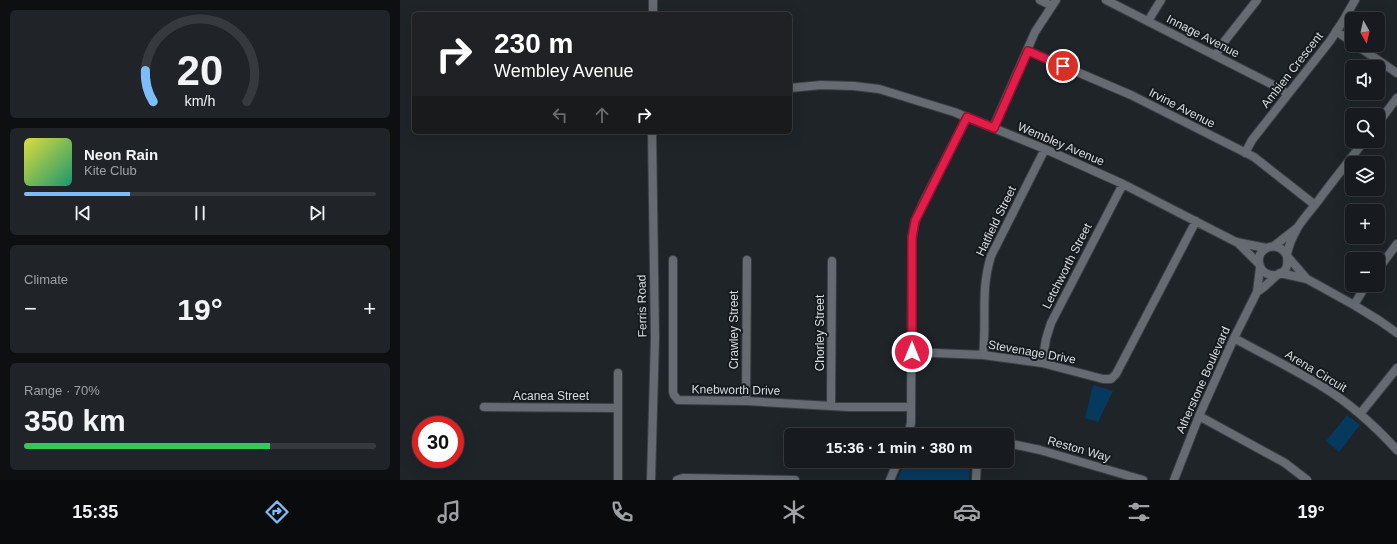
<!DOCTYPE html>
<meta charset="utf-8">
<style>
body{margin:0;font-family:Arial,sans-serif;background:#202428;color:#f1f3f6;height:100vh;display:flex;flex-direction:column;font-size:15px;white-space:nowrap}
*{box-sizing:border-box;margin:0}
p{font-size:13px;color:#9ea1a4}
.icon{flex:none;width:22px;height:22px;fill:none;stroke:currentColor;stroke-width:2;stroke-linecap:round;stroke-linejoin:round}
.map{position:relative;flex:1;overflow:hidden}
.drawer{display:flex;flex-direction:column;gap:10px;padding:10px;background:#0d0f11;width:400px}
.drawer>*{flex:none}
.banner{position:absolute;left:12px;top:12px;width:380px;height:122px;border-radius:6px;box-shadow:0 4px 16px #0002,0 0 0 1px #36393d;background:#202124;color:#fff;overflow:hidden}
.needle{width:26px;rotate:172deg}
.fabs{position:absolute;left:945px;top:12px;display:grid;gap:8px}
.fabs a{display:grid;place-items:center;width:40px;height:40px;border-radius:6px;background:#171b1f;box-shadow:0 4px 16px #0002,0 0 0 1px #36393d;font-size:20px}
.speed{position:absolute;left:12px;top:416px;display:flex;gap:8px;font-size:20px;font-weight:700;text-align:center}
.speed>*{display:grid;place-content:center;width:52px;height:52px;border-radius:50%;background:#171b1f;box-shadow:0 4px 16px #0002,0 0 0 1px #36393d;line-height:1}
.speed .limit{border:6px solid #d22;background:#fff;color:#111}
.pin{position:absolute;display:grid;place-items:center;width:34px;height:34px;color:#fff;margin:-17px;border:2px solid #fff;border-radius:50%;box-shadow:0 1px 4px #0007}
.me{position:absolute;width:44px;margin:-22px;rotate:0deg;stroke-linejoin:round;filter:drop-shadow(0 0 3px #0008)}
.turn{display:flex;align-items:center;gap:14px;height:84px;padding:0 16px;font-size:18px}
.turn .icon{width:52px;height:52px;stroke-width:2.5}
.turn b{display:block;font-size:28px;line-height:34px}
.lanes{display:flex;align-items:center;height:38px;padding:0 16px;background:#0003;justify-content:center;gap:20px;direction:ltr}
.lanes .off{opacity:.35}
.big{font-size:30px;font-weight:800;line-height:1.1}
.drawer .tile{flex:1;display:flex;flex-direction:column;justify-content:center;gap:6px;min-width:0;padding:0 14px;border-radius:6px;background:#202428}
.drawer .dial{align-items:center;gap:0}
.dial svg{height:104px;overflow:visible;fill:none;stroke:#36393d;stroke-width:7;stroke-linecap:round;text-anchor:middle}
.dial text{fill:#f1f3f6;stroke:none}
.song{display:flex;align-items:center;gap:12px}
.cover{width:48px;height:48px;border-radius:6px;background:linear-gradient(135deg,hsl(60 70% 55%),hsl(160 70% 35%))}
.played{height:4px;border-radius:2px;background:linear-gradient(90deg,#7cbef9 30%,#36393d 30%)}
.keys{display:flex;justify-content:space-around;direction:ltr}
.heat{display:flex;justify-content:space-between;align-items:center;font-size:22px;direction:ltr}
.charge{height:6px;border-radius:3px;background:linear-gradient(90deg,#34c759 70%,#36393d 0)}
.trip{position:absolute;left:384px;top:428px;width:230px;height:40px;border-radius:6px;background:#171b1f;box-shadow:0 4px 16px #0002,0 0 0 1px #36393d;font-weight:800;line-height:40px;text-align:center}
.dock{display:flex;height:64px;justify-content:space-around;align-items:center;background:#090b0c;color:#9ea1a4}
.dock .icon{width:28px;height:28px}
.dock .current{color:#7cbef9}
.dock b{font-size:18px;color:#f1f3f6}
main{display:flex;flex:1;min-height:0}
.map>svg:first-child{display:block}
.green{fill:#06395e}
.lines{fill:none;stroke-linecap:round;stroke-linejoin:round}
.minor-casing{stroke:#3b3f43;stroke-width:10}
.minor{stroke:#656b70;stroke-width:8}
.route-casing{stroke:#92132f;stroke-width:10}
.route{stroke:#e11d48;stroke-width:7}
.labels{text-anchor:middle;stroke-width:4;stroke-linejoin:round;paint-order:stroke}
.street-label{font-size:12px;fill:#dadde0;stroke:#161b1f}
</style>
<main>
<section class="drawer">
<div class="tile dial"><svg viewBox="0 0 100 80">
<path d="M14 69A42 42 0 1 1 86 69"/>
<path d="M14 69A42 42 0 0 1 8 45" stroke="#7cbef9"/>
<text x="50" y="56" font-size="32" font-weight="700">20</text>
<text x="50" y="72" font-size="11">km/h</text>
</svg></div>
<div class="tile">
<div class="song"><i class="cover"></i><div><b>Neon Rain</b><p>Kite Club</p></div></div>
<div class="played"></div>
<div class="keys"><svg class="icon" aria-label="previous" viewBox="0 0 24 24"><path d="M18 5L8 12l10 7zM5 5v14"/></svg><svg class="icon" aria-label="pause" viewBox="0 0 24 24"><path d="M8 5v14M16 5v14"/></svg><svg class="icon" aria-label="next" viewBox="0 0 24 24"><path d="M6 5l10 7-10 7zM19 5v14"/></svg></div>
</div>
<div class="tile"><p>Climate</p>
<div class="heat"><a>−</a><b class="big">19°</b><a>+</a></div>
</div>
<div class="tile"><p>Range · 70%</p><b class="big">350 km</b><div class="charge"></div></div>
</section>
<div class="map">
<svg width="997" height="480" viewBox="0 0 997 480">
<rect width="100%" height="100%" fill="#1f2429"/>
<path class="green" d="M693,385L713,391L698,422L685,418Z
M947,415L960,425L939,452L926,441Z
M506,461H570L569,480H497Z"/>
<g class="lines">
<defs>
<path id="minor" d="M640,0L652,6
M706,0L877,87L888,94
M253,14V0
M748,21L761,0
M936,31L952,42
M956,45L997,73
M628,51L731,95L854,157L915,205
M816,56L820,47L857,0
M390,88L421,85L454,86L479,89L554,112L645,149L723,184L836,242L866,248
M978,123L997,98
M593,128L635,32L656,0
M845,153L852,140L930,41L943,21L955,0
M837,242L859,264
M874,246L897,228
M887,256C879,238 853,248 860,266C863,275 875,278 883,272C889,267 887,262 887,255C888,247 894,234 898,227C905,216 914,207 921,197C935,178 950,160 964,141
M888,257L907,279
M273,260V392L274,395L278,400L346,401L448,407H511
M978,269L997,244
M880,273L907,279L954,305L980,321L997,333
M857,292L864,287L877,275
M954,305L966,285
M834,338C863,354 894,369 923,387C951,404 975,426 997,450
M512,352L583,355L642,363L703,379H711L716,374L796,221
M583,355C587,320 580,291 591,256L645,149
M642,363L646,339L651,323L723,184
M218,373V480
M346,401L347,260
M431,405L432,261
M84,407L218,408
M960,414L997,368
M799,416L885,463L907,480
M508,435L511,423L512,238L515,221L524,201L567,117
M607,443L640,450L743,480
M251,480L255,338L252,132
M277,480L283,478L395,480
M490,480L498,461
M576,480L577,461
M774,480L799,416L834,338L857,292L860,268"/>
</defs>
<use href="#minor" class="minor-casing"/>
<use href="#minor" class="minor"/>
</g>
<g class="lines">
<defs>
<path id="route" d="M512,352V238L515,221L567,117L594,128L628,51L663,66"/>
</defs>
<use href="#route" class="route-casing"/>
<use href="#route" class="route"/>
</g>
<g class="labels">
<g class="street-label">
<text transform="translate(803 36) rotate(27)" y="4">Innage Avenue</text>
<text transform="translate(892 70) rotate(-52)" y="4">Ambien Crescent</text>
<text transform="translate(782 108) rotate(27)" y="4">Irvine Avenue</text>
<text transform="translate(661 144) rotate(23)" y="4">Wembley Avenue</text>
<text transform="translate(596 221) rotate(-64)" y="4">Hatfield Street</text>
<text transform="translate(667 266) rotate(-63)" y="4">Letchworth Street</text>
<text transform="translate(242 306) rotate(-91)" y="4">Ferris Road</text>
<text transform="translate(334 330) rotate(-90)" y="4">Crawley Street</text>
<text transform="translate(420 333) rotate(-90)" y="4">Chorley Street</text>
<text transform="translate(632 352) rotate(10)" y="4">Stevenage Drive</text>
<text transform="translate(916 371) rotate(31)" y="4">Arena Circuit</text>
<text transform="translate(803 380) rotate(-66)" y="4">Atherstone Boulevard</text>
<text transform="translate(336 390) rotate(1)" y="4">Knebworth Drive</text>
<text x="151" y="400">Acanea Street</text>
<text transform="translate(679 449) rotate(16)" y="4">Reston Way</text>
</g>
</g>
</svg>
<div class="fabs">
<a><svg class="needle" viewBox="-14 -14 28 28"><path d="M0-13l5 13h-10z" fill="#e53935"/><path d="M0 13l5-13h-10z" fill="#9ea1a4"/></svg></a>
<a><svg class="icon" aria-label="sound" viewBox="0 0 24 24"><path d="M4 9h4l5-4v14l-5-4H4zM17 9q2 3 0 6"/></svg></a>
<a><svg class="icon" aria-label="search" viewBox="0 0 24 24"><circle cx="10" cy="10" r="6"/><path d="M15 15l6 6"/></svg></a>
<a><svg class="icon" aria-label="layers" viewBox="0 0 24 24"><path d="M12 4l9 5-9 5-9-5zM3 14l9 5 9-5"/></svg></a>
<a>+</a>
<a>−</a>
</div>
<div class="speed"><div class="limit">30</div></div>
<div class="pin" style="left:663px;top:66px;background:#d93025"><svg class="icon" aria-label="arrive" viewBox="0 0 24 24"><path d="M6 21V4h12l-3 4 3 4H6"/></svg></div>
<svg class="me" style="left:512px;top:352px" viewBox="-20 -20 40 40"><circle r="17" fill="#e11d48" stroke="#fff" stroke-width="3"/><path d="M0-11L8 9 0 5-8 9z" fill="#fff"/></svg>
<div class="trip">15:36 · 1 min · 380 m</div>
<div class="banner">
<div class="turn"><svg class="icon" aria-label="right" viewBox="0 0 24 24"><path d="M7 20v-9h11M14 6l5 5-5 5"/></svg><div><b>230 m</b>Wembley Avenue</div></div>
<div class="lanes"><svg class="icon off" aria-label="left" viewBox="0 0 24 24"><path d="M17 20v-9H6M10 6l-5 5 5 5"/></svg><svg class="icon off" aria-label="ahead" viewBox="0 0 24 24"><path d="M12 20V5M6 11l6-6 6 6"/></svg><svg class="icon" aria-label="right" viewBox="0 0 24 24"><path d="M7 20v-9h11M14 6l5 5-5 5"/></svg></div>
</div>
</div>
</main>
<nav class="dock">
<b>15:35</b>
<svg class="icon current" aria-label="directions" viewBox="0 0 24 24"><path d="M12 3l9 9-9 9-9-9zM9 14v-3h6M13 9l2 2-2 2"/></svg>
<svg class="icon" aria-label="music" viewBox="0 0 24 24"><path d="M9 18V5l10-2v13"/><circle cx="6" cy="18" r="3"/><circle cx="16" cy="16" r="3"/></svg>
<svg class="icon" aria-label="phone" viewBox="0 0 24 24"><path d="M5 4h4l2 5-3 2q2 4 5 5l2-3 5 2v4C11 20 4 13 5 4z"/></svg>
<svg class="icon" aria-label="climate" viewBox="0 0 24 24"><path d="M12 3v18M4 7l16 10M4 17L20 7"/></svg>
<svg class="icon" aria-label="car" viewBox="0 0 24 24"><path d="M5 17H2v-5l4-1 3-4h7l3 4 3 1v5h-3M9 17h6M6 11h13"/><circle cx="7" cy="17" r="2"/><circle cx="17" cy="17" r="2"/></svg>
<svg class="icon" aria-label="filters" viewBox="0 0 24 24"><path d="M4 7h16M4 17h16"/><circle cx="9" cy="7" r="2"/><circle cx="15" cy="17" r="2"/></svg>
<b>19°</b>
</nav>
